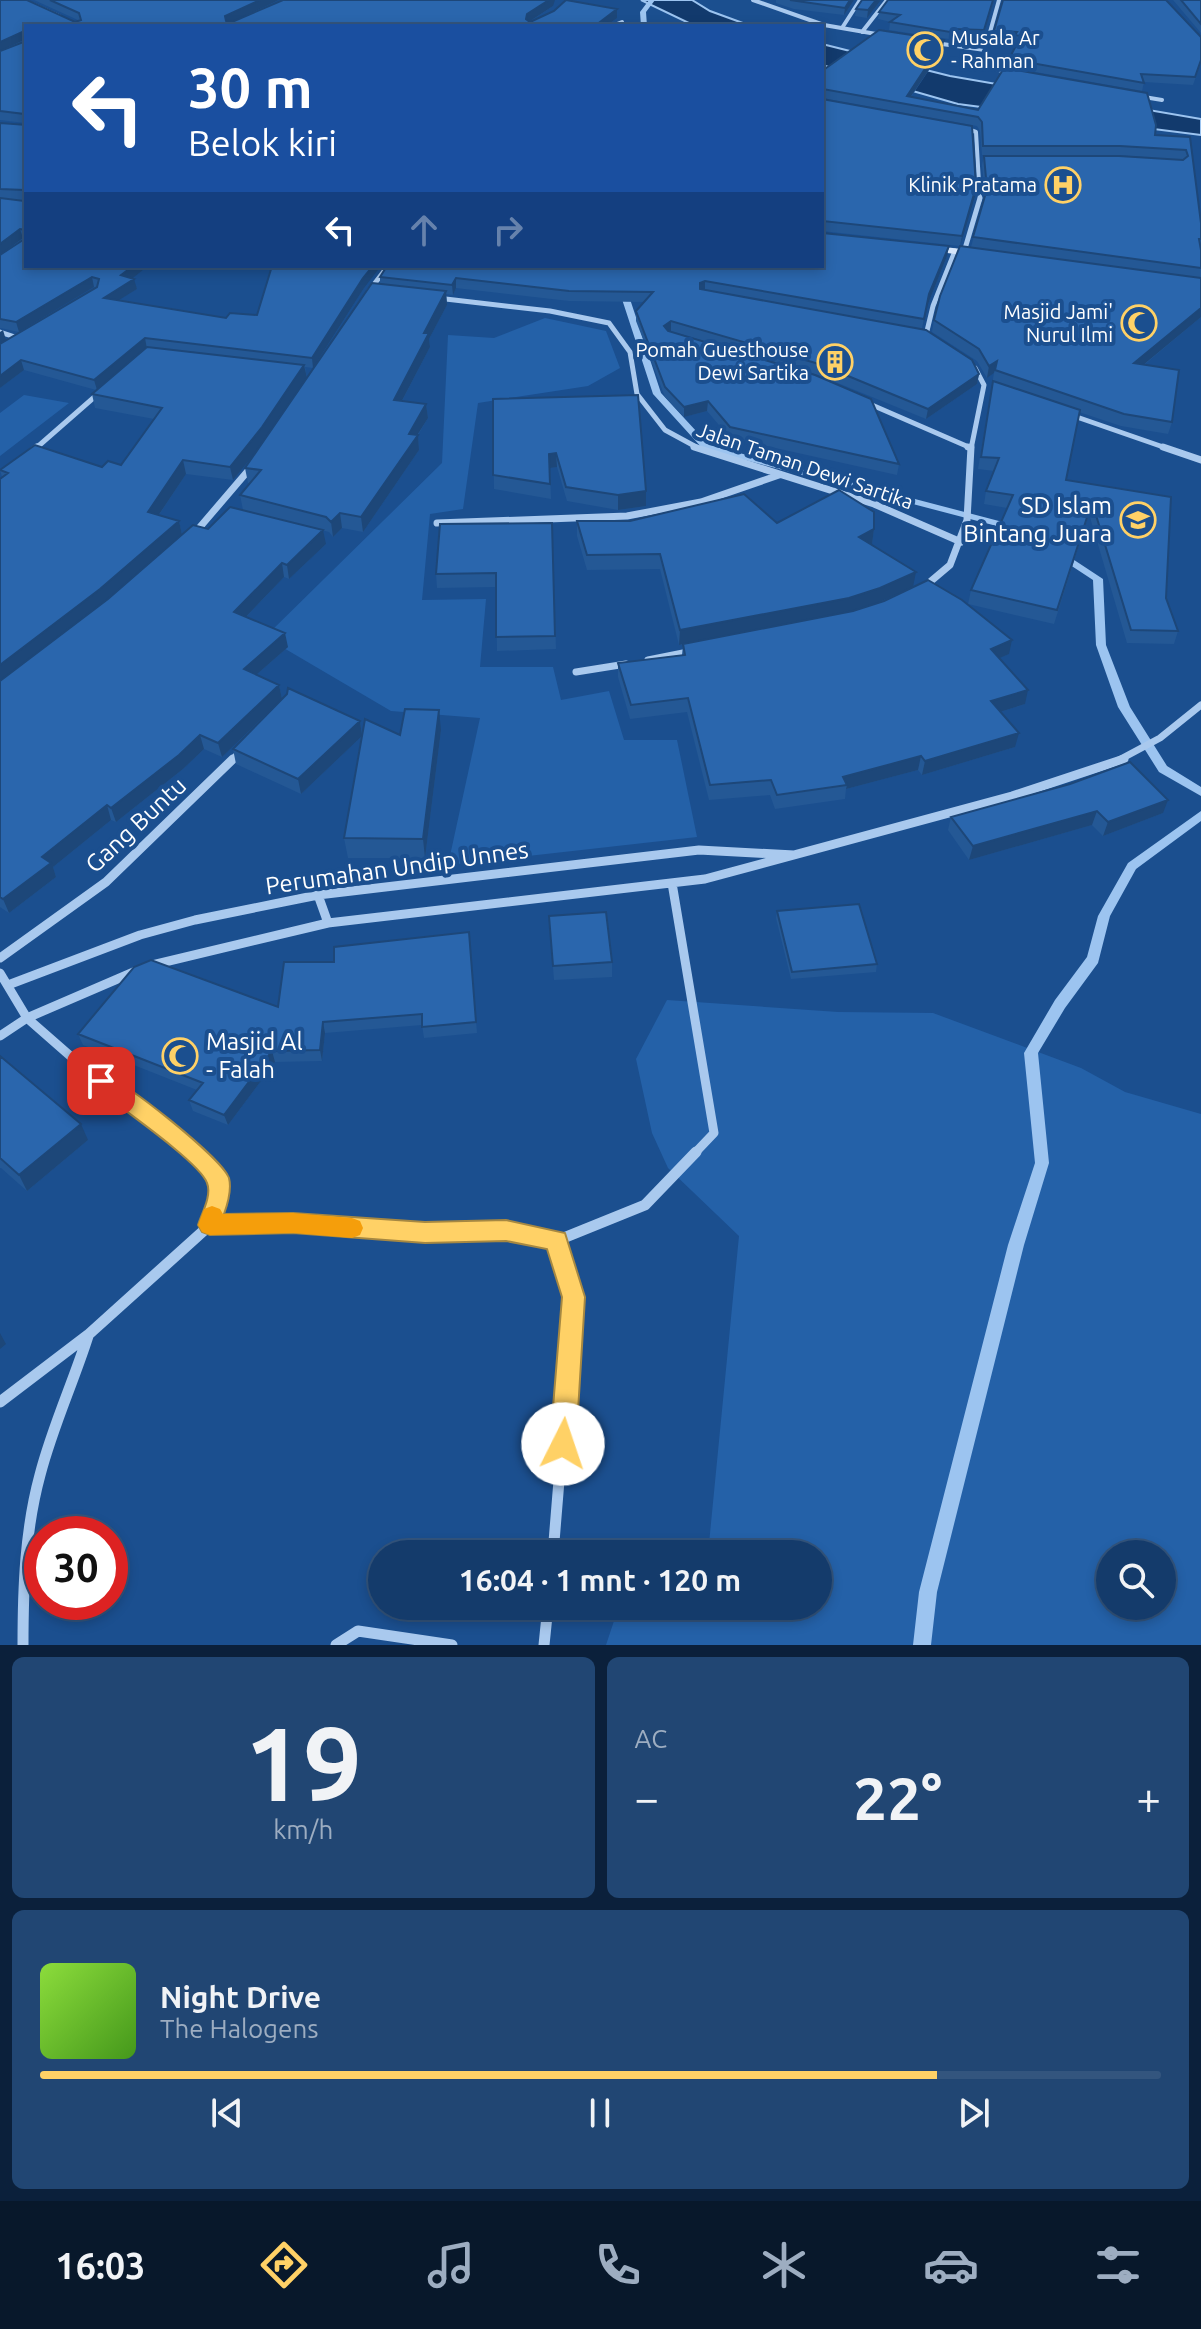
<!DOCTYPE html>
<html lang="id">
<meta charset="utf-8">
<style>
body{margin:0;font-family:Ubuntu,sans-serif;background:#214673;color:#f1f3f6;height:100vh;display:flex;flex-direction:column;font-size:30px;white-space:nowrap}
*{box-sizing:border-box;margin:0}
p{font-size:26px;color:#9dadc1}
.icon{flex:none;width:44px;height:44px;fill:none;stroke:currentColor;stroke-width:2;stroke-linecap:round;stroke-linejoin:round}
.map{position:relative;height:1645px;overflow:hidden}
.side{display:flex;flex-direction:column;gap:12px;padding:12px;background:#0b203b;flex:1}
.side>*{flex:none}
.top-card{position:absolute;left:24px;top:24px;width:800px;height:244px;border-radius:0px;box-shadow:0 4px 12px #0003,0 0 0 2px #33557e;background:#1a4fa0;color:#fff;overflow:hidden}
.buttons{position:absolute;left:1096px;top:1540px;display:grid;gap:16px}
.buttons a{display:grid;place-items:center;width:80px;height:80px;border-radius:50%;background:#143b6b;box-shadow:0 4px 12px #0003,0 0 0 2px #33557e;font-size:40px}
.speed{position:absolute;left:24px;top:1516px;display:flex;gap:16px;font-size:40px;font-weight:700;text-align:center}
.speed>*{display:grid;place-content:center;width:104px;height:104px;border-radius:50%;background:#143b6b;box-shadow:0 4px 12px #0003,0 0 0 2px #33557e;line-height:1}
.speed .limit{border:12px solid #d22;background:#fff;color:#111}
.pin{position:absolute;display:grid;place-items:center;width:68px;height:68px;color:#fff;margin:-34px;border-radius:16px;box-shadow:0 4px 12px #0006}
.me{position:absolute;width:88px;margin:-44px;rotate:4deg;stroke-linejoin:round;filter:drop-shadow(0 0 6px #0008)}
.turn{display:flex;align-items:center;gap:28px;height:168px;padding:0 32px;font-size:36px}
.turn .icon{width:104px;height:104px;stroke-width:2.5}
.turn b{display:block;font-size:56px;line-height:68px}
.lanes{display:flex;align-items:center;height:76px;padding:0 32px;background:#0003;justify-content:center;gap:40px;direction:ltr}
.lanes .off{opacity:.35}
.big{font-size:60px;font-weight:700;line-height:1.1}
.side .widget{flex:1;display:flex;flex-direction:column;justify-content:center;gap:12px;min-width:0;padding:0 28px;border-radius:12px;background:#214673}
.side .dial{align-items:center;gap:0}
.dial b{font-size:104px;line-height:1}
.song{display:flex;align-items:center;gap:24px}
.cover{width:96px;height:96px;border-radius:12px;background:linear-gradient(135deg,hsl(90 70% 55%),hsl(100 70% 35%))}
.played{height:8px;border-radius:4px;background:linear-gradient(90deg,#ffd166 80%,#33557e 80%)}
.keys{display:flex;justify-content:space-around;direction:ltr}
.heat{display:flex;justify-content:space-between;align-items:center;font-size:44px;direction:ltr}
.side .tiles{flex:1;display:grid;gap:12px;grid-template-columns:1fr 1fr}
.widget:last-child{grid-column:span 2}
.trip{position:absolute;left:368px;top:1540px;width:464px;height:80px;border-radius:40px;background:#143b6b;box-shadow:0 4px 12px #0003,0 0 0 2px #33557e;font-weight:700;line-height:80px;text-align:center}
.dock{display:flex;height:128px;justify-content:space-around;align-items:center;background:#08182b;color:#9dadc1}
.dock .icon{width:56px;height:56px}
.dock .selected{color:#ffd166}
.dock b{font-size:36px;color:#f1f3f6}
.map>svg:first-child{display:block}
.green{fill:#2461a8;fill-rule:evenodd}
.water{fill:#123a6d;stroke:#9cc4f0;stroke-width:2}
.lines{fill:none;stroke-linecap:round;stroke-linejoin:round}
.stream{fill:#9cc4f0;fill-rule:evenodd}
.street-far4{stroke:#a9c9ee;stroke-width:4}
.street-far3{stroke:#a9c9ee;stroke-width:5}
.street-far2{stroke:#a9c9ee;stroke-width:7}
.street-far1{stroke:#a9c9ee;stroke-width:9}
.street{stroke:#a9c9ee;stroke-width:11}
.secondary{fill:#d6e6fa;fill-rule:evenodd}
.wall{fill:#245895}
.shaded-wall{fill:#1d4779}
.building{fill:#2a66ad;stroke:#1d4779;stroke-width:2}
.route{fill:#ffd166;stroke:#a68842;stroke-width:2}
.slow{fill:#f59e0b}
.labels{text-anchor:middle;stroke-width:8;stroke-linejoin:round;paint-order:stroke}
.far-poi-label{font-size:20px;fill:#fff;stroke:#1b4f8f;text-anchor:end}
.far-street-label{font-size:20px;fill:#fff;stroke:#1b4f8f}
.poi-label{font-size:24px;fill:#fff;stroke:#1b4f8f;text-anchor:end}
.street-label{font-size:24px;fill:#fff;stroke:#1b4f8f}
</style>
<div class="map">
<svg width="1201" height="1645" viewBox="0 0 1201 1645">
<rect width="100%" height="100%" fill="#1b4f8f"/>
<path class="green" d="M545,318L606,331L620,368L588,386L478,403L463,509L430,514L422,600L486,599L480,667H553L561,700L609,691L624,740H677L697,837L448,865L480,718L391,711L265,637L442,463L448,335L494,338Z
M24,395L69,403L0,456V413Z
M667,1000L838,1012L933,1013L1081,1068L1125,1092L1201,1114V1645H606L619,1606H818V1554H708L739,1236L668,1168L652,1133L636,1059ZM1110,1554H1162V1606H1110Z"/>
<path class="water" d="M641,0H692L710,11L751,26H695Z
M822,44L950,76L1201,119V135L958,104L822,65Z"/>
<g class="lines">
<path class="stream" d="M649,0H655L646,12L647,26H641L640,12Z
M626,266H634L627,290L661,393L709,445L1018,526L1020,528L1015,531L1012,530L703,449L653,394L619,290Z
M1062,552L1103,579L1106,645L1130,707L1167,766L1201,787V796L1159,772L1118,707L1096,645L1093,580L1058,557L1057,555Z
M1201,811V821L1136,869L1110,916L1098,963L1065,1008L1038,1053L1049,1163L1024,1245L937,1592L931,1645H913L919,1592L1008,1245L1035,1163L1024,1053L1055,1000L1087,957L1098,916L1128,863Z"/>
<path class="street-far4" d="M23,0L59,16
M753,0L824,25L882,35
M999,0L985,50L991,67L1010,74
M612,26L622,22
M842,28L860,0
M862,32L887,0
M935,43L985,50
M1138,96L1162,100
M965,128L976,132L980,200"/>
<path class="street-far3" d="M964,252L980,198
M369,291L388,266
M437,298L550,311L609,323L630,352L637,394L665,430L700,449
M0,332L18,338
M926,335L933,306L955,251
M865,402L971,448
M1071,415L1169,449
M35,449L99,393
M971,449L984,385L975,368"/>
<path class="street-far2" d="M694,447L874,504L961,542
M968,447L971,448
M1163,447L1201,460
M31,452L37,447
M437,523L627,516L701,502L779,475
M194,534L253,465
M924,587L950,565L967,520L971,447
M648,660L693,651
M576,672L626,664
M231,761L241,751
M1117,761L1160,738L1201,705"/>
<path class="street-far1" d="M672,883L714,1133L694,1154
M318,895L328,923
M0,958L106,882L233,759
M148,966L328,923L705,879L1012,796L1124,759
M0,973L27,1018L76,1061L195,1154
M8,985L140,935L195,920L318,895L699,850L794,855
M0,1036L27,1018L136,971"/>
<path class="street" d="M210,1225L293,1223L425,1233L506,1230L556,1241L574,1297L553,1554
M556,1241L645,1205L696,1152
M0,1402L88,1335L210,1225L218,1199V1180L192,1152
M23,1645C23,1588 25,1530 40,1475C52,1428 73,1383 88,1336
M336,1645L358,1631L452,1645
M544,1645L548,1606"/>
<path class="secondary" d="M927,245L979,251L984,254L979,257L923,250L922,248Z"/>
</g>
<path class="wall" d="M0,0L75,22L80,21L34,0H279L234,21L553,6L529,22H530L617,9V18L610,23L26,26V266H148L132,278L137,289L118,300L226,318L257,315L364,288L313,368L305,367L307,378L380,284V277L822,266V99L976,187L960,246L822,231L823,233L947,256L928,304L922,329L837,314L979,374L977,384L926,419L818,375L671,331L670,332L899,464L897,475L730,438L707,411L684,417L665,397L636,321V311L644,302L569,301L456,288L453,295L446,294L447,305L429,339L430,347L402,401L426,404L428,418L418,435L419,450L363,532L342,528L333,537L329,532L243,510L240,495L250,483H248L245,468L258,449L233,480L186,474L159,515L179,521L182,535L208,529L326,544L289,579L284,577L246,617L288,647L256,675L279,685L282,699L360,721L362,734L400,735L441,730L425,858H348L344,838L361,737L301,794L236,764L233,749L279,702L222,757L204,749L183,769L116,822L111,820L53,867L56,877L9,913L0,907V479L2,477L0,470L102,467L121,465L154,419L95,408L92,394L96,390L24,370L0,388V344L96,288L94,287L19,332L0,328V123L26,125L25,123L0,120Z
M776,0H854L844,15L794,9L776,3Z
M862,0H881L867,18L855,16L856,9Z
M994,0L982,38L951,36L949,39L889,30L890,22H891L878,19L879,12Z
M1173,0H1201V33Z
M994,31L1201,37V62L1193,85L1144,82L1142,91L1008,67L1009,59L1017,43H1014V39L992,38Z
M943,49L911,97L978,110L1155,135L1190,137L1201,223V317L1144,365L1172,422L1168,434L1121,426L1079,412L1066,480L1171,497L1166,598L1178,631L1174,644L1127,643L1089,514L1054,624L968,604L971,590L1007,508L984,504L986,491L994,471L978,469L994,373L987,378L977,361L932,332L934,320L971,247L985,196L982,165L984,156L1183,160L1117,155H982L980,131L977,126L822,98V71Z
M493,399L646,491V506L618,510L567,501L557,467L550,468L551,499L494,489Z
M577,521L777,523L874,529L872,544H871L913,587L877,603L1009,654L999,658L1025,704L1000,712L1015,747L922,775L918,770L846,789L845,799L775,809L770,795L709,800L687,712L630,719L618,677V663L682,655L683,645H679L660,569L587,570L577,536Z
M552,523L556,649L497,651L496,587L437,588L436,574Z
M1070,784L1163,813L1103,836L1092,825L969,860L948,830L951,817Z
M777,911L877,964L876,972L791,979L776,918Z
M549,916L612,962V977L554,980Z
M469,932L477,1033L424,1038L422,1025L325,1033L322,1061L275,1062L228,1125L193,1111L189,1100L197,1090L83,1045L78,1034L278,1007L334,962Z
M0,1056L88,1140L27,1191L1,1168H0Z"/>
<path class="shaded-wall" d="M260,0H279L226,25L225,16Z
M549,0H555L553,6L527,23L526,19L527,14Z
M850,0H854L844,15L845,8Z
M876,0H881L867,18L868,10Z
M617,9V18L606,26L600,22Z
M22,32L24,40L0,51V42Z
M944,40L943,49L905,105L907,96Z
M976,187L975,196L960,246L962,236Z
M20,229L23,238L0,255V244Z
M949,246L947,256L928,304L922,329L929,294Z
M133,266H148L124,285L121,275Z
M373,266H381L364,288L313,368L312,358L363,278Z
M92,277L94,287L19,332L16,322Z
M456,278V288L453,295L452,285Z
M134,279L137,289L106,308L104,298Z
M705,281V291L699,293L700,283Z
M446,291L447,305L429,339L430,347L395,414L394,400L424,333Z
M1201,308V317L1131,375L1134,363Z
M671,321V331L664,336V326Z
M3,330L6,340L0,344V332Z
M145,338L147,349L97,390L94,380Z
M21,360L24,370L0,388V376Z
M997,361L994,373L987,378L989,366Z
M304,365L307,378L265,441L233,480L230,467Z
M979,374L977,384L926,419L928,409Z
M708,401L707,411L684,417V407Z
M426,404L428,418L416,437L418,435L419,450L363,532L361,517Z
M556,453L557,467L550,468L549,454Z
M183,460L186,474L152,525L148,512Z
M646,491V506L618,510V495Z
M340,513L342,528L333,537L331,522Z
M179,521L182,535L104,603L0,683V665Z
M874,529L872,544L857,552L859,537Z
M323,530L326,544L289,579L287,565Z
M282,563L284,577L237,626L234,612Z
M916,572L913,587L877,603L847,613L679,645L680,630Z
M285,633L288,647L247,683L244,669Z
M1012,640L1009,654L988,663L991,649Z
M279,685L282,699L222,757L218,743Z
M1028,690L1025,704L987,716L991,701Z
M439,710L441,730L425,858L423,839Z
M360,721L362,736L301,794L298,779Z
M1019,733L1015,747L922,775L925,761Z
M200,735L204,749L183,769L116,822L111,808Z
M921,756L918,770L846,789L847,785L843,777Z
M1168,800L1163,813L1103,836L1108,822Z
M107,805L111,820L53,867L56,877L9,913L3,899L42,857Z
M1097,811L1092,825L969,860L973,846Z
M323,1022L325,1033L322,1061L320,1050Z
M272,1051L275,1062L228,1125L224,1115Z
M81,1124L88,1140L27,1191L19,1175Z
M0,1333L6,1344L0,1349Z"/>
<path class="building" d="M0,0H27L75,22L81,20L79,13L50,0H260L225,16L226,21L232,22L283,0H549L527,14L526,19L530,22L554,11L566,0L617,9L600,22L626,25V26H26V34L22,32L0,42Z
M790,0H850L845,8Z
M862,0H876L868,10L856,9Z
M888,0H993L984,30L952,29L950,32L890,22L900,15L879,12Z
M1003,0H1166L1201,37V60L1195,77L1141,74L1144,83L1009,59L1021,36L1015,35L1017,32L994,31Z
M1181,0H1201V24Z
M879,30L944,40L907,96L978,110L1004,68L1147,93L1156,125L1155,135L1190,137L1201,223V239H1199L1201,250V268L973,237L987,189L984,156H1119L1183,160L1188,156L1186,150L1120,146H983L982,122L978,117L823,89L822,90V71Z
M26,41V193L24,190L0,189V123L26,125L24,114L0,111V51Z
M822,99L972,126L976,187L962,236L823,221L822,223Z
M0,198L24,201L26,199V230L20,229L0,244Z
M822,231L823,233L949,246L929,294L924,319L705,281L700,283V289L926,330L972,360L979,374L928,409L819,364L671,321L664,326L668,331L815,375L871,399L899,464L730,427L708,401L684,407L665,387L636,311L653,292L569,291L456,278L452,285L380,277L387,266H822Z
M26,238V266H133L121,275L134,279L104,298L226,318L230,313L257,315L272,266H373L363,278L312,358L145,338L94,380L21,360L0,376V344L97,287L99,279L92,277L16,322L0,319V255Z
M960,246L1201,278V308L1134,363L1179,370L1172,422L1124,414L995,370L997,361L989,366L979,349L934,320L940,296Z
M372,283L446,291L424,333H429L394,400L426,404L409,434L418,435L361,517L340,513L331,522L326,517L240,495L261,470L245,468Z
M147,347L304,365L262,427L230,467L183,460L148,512L179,521L100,589L0,665V479L8,473L0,470L35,445L102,467L108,461L121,465L162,408L92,394Z
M993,381L1080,410L1066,480L1171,497L1166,598L1178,631L1131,630L1092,502L1057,610L971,590L1013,495L986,491L999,458L981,457Z
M638,395L646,491L618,495L566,487L556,453L549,454L550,484L493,475V399Z
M839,490L874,512V529L859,537L916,572L880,588L849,598L680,630L660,554L587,555L577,521H630L744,494L777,523Z
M230,507L323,530L287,565L282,563L234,612L285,633L244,669L279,685L218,743L200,735L179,755L111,808L107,805L42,857L51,863L3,899L0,897V681L108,599L193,525L208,529Z
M552,523L555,636L496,637V573L436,574L440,524Z
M928,580L962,600L1012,640L991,649L1028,690L991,701L1019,733L925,761L921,756L843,777L847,785L777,795L771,780L710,785L688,698L631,705L618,663L685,655L683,644L853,611L884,601Z
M288,688L360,721L298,779L233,749L287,694Z
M405,709L439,710L423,839L344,838L365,719L400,735Z
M1130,762L1168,800L1108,822L1097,811L973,846L951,817L1070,784Z
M859,904L877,964L792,972L777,911Z
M606,912L612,962L553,966L549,916Z
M469,932L476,1022L422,1027V1014L323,1022L320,1050L272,1051L224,1115L189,1100L203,1083L78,1034L134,967L151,960L278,1007L284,962H334V947Z
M0,1056L81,1124L19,1175L0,1158Z"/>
<path class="route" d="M101,1072C122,1079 222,1158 229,1178C232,1190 228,1203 224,1214L293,1213L425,1222L506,1220L565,1233L585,1297L576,1444L572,1453L563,1456L554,1453L550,1444L562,1297L547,1249L506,1241L425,1243L293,1233L210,1235L202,1232L198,1225C202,1213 212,1195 207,1183C200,1162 115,1104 94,1087L91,1081L94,1074Z"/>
<path class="slow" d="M212,1206L220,1209L223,1214L293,1213L352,1218L360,1221L363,1228L360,1235L352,1238L293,1233L210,1235L202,1232L198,1225L204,1209Z"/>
<defs>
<symbol id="mosque-ring" viewBox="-11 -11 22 22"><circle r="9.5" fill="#1b4f8f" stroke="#ffd166" stroke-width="1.5"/><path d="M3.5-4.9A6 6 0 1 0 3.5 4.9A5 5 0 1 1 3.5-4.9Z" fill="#ffd166"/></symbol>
<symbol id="hospital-ring" viewBox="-11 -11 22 22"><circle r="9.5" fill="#1b4f8f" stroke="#ffd166" stroke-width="1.5"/><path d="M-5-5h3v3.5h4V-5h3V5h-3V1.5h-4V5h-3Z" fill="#ffd166"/></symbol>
<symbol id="building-ring" viewBox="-11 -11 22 22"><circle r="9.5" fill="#1b4f8f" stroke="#ffd166" stroke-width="1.5"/><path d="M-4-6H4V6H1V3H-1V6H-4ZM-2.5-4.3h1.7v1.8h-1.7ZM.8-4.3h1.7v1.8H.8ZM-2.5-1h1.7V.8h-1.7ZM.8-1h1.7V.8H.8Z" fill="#ffd166"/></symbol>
<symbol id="school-ring" viewBox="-11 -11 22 22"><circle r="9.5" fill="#1b4f8f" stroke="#ffd166" stroke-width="1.5"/><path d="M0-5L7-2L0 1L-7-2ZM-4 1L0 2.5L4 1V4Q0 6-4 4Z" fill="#ffd166"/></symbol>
</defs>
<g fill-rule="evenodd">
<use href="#mosque-ring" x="905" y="30" width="40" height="40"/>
<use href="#hospital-ring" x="1043" y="165" width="40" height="40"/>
<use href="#mosque-ring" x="1119" y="303" width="40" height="40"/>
<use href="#building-ring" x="815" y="342" width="40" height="40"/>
<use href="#school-ring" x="1118" y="500" width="40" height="40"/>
<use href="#mosque-ring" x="160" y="1036" width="40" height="40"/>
</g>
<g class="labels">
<g class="far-poi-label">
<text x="951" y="45" text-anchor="start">Musala Ar<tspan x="951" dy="23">- Rahman</tspan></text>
<text x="1037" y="192">Klinik Pratama</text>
<text x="1113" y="319">Masjid Jami'<tspan x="1113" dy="23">Nurul Ilmi</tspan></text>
<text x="809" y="357">Pomah Guesthouse<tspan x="809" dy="23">Dewi Sartika</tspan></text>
</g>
<g class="far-street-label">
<text transform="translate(805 466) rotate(19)" y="7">Jalan Taman Dewi Sartika</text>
</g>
<g class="poi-label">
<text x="1112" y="514">SD Islam<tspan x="1112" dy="28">Bintang Juara</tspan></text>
<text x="206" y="1050" text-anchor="start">Masjid Al<tspan x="206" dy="28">- Falah</tspan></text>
</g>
<g class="street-label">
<text transform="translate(136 825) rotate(-43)" y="8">Gang Buntu</text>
<text transform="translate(397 868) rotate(-8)" y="8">Perumahan Undip Unnes</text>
</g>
</g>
</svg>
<div class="buttons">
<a><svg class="icon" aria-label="search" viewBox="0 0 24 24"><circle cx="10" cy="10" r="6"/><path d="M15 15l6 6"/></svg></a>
</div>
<div class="speed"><div class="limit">30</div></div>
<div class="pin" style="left:101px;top:1081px;background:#d93025"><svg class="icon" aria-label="arrive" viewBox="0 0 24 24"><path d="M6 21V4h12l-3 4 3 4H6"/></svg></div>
<svg class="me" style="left:563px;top:1444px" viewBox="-20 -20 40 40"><circle r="19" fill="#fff"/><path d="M0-13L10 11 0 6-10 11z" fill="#ffd166"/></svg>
<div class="trip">16:04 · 1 mnt · 120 m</div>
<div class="top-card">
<div class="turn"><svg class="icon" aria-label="left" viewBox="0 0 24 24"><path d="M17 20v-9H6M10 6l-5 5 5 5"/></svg><div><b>30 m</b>Belok kiri</div></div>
<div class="lanes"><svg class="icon" aria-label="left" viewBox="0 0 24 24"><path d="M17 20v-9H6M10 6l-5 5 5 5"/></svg><svg class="icon off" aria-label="ahead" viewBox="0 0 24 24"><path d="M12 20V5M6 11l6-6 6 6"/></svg><svg class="icon off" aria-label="right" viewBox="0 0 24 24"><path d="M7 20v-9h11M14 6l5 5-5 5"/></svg></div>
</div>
</div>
<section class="side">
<div class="tiles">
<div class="widget dial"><b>19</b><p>km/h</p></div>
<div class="widget"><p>AC</p>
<div class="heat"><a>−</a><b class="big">22°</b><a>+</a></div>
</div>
<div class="widget">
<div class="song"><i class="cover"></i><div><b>Night Drive</b><p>The Halogens</p></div></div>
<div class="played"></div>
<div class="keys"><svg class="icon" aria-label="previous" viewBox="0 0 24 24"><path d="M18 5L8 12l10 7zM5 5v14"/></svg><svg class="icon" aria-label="pause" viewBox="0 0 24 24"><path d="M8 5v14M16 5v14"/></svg><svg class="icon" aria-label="next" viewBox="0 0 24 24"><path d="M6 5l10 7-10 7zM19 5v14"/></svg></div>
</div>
</div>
</section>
<nav class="dock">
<b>16:03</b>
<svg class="icon selected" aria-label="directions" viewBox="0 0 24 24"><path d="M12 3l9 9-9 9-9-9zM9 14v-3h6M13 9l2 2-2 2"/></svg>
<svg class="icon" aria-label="music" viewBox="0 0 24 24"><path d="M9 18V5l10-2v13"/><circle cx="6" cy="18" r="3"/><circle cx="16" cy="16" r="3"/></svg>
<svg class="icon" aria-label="phone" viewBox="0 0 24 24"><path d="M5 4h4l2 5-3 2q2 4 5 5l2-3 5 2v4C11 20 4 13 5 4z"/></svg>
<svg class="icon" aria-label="climate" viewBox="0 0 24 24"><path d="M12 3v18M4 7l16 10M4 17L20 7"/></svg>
<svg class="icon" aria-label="car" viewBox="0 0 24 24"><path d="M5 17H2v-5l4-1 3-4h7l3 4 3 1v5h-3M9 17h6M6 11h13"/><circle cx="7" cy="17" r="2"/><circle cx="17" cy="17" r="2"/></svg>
<svg class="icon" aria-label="filters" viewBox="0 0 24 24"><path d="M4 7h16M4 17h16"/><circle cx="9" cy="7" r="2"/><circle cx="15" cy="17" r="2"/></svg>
</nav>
